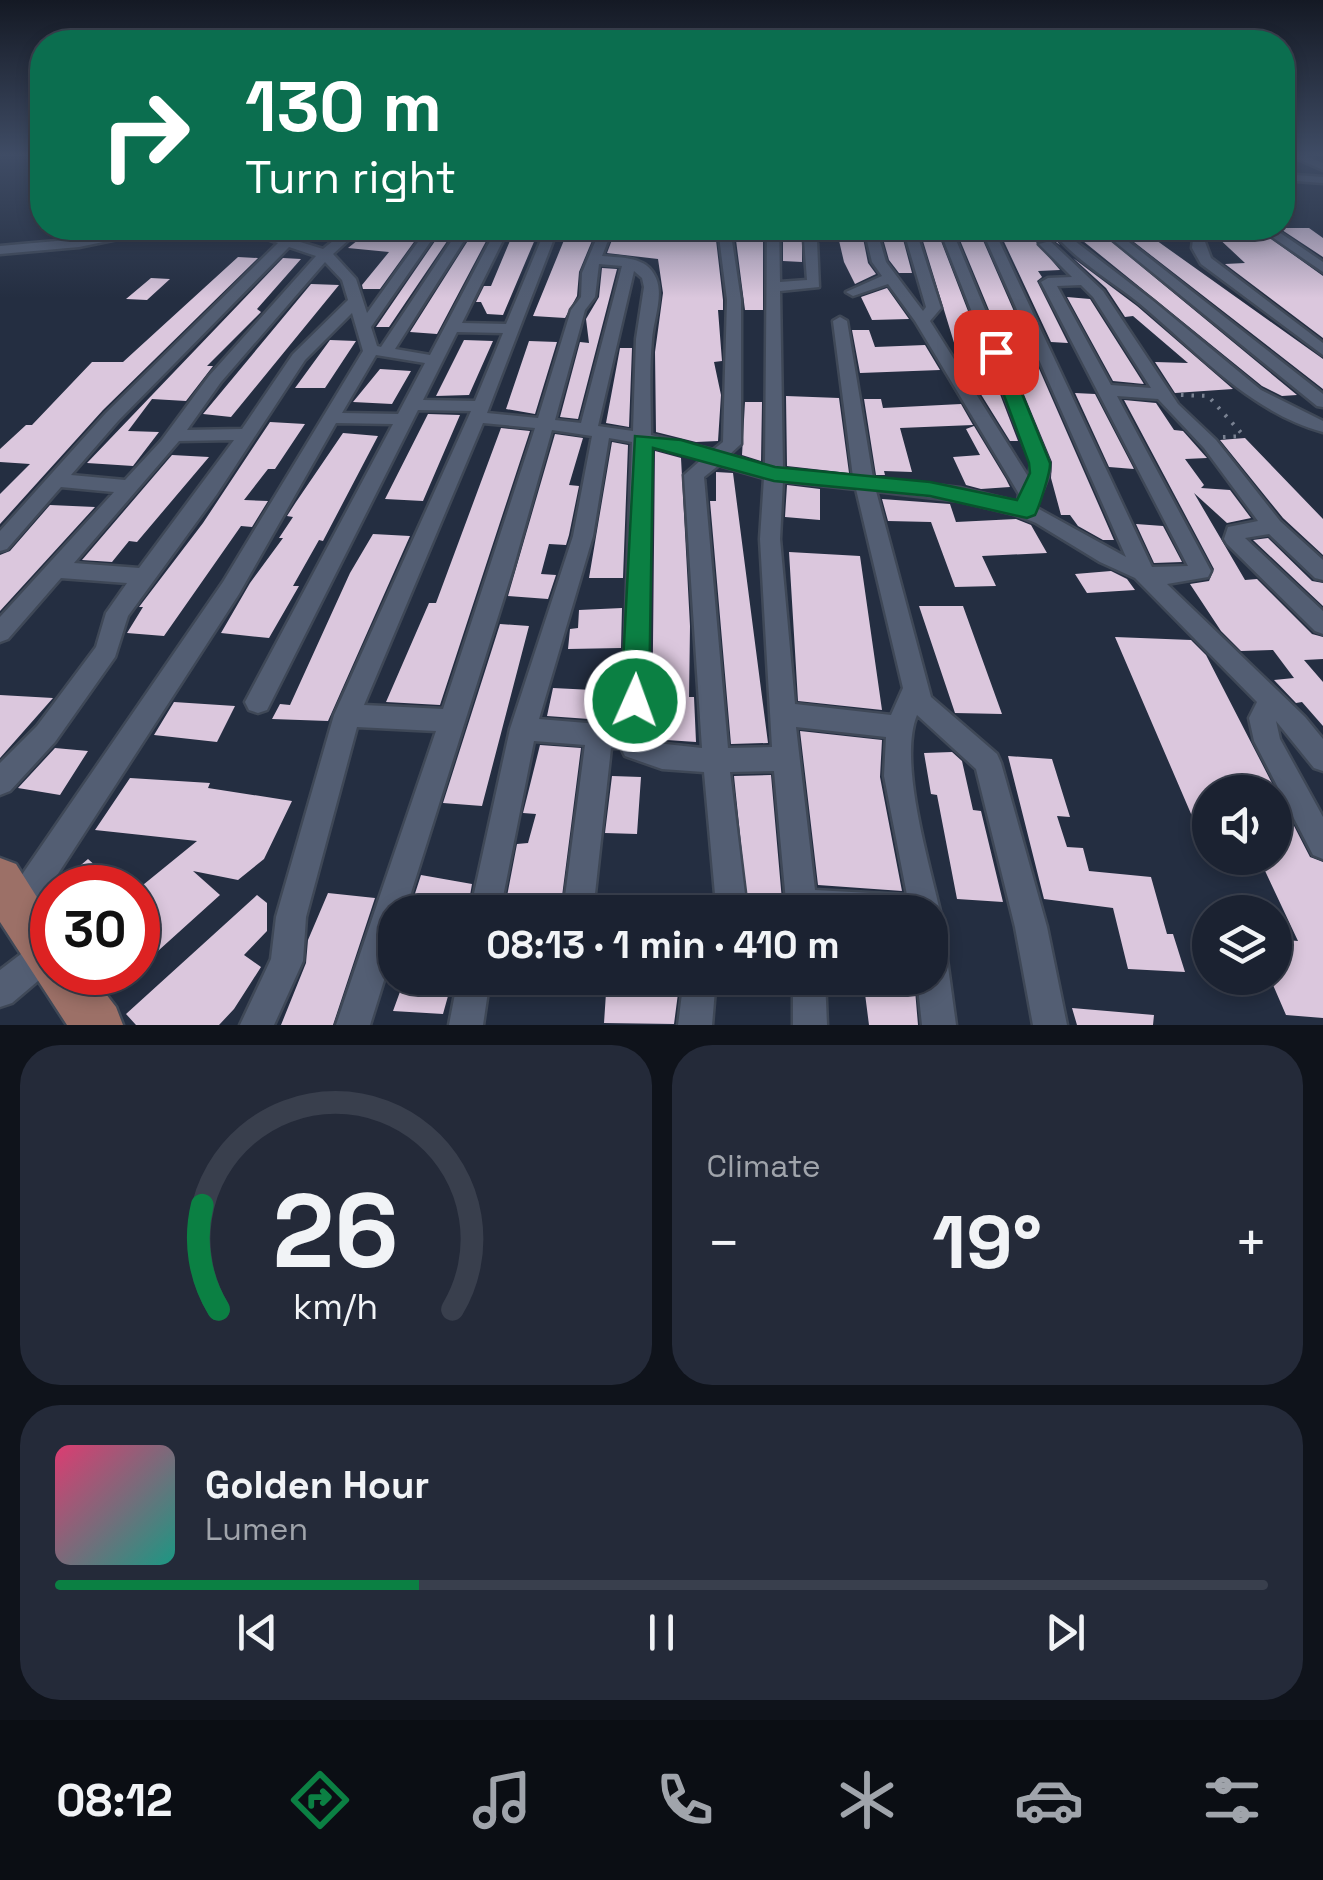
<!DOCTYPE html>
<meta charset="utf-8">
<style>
body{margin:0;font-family:"Space Grotesk",sans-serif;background:#242a39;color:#f1f3f6;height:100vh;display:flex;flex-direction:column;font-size:38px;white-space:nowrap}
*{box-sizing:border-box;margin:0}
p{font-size:32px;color:#a0a4ab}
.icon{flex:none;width:55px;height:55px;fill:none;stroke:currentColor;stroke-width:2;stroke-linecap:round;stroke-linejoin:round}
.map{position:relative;height:1025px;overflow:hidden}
.sheet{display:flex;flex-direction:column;gap:20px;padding:20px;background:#0f131b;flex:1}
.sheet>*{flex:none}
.banner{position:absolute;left:30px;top:30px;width:1265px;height:210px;border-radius:40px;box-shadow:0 5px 15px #0003,0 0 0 2px #393f4d;background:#0b6e4f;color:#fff;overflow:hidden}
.buttons{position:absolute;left:1192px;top:775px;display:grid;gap:20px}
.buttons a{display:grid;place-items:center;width:100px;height:100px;border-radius:50%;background:#1b2231;box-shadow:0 5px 15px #0003,0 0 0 2px #393f4d;font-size:50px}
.speed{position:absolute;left:30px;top:865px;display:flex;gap:20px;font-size:50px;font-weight:700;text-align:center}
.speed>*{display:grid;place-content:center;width:130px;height:130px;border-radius:50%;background:#1b2231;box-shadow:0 5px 15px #0003,0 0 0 2px #393f4d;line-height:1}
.speed .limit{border:15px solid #d22;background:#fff;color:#111}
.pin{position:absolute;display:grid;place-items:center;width:85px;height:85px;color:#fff;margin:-42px;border-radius:20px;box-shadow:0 5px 15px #0006}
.me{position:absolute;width:110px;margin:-55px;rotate:2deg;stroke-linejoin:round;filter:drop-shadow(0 0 8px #0008)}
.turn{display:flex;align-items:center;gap:35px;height:210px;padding:0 50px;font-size:45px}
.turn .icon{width:130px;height:130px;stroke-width:2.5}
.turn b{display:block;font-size:70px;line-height:85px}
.big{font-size:75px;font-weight:800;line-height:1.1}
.sheet .tile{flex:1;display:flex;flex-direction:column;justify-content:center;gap:15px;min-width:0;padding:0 35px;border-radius:40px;background:#242a39}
.sheet .dial{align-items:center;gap:0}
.dial svg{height:260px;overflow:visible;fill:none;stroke:#393f4d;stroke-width:7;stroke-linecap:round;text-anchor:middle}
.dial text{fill:#f1f3f6;stroke:none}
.song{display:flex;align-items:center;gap:30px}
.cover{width:120px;height:120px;border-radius:15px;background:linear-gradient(135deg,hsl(340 70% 55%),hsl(170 70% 35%))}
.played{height:10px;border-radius:5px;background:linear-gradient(90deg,#0b8043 30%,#393f4d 30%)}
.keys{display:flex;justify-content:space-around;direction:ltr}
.heat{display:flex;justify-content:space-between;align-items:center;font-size:55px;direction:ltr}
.sheet .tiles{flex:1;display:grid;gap:20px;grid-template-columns:1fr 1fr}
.tile:last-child{grid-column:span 2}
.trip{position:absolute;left:378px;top:895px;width:570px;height:100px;border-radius:40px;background:#1b2231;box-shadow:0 5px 15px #0003,0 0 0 2px #393f4d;font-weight:800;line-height:100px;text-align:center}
.tab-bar{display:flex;height:160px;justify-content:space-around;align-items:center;background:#0b0e14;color:#a0a4ab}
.tab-bar .icon{width:70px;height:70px}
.tab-bar .active{color:#0b8043}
.tab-bar b{font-size:45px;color:#f1f3f6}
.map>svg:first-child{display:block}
.building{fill:#dbc7dd}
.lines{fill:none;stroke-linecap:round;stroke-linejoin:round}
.street-casing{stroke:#3f4857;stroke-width:5}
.primary-casing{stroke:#3f4857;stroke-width:5}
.path{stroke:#7a8292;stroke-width:4;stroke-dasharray:2.5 8;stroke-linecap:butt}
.street{fill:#535e73;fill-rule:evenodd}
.primary{fill:#9c7067;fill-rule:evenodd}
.route{fill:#0b8043;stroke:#07532c;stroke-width:2.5}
</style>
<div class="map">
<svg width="1323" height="1025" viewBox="0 0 1323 1025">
<rect width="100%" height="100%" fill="#242e41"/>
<path class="building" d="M373,228H424L380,289H363L362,285L389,252L348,248Z
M444,228H456L389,327H376Z
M476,228H493L437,334L410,332Z
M569,228H592L591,231H596L579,272L577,296L565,318L533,316Z
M639,228H699L701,240H716L723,300V310H718L722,361L714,362L721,395L718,441L696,442L656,432L655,352L663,293L658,259L607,253L615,232L638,233Z
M739,228H763V310H745L736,240Z
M783,228H802V262L783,261Z
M839,228H861L868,263L876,274L855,284L844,262L837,232Z
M880,228H900L912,273H899L889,260Z
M919,228H936L1018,441H1010L959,359Z
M955,228L978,229L1114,540H1103L1078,526L1070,515H1061L1051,478L1052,462Z
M1037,228H1046L1060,245L1049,237L1036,242L1060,270L1038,271L1042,277L1037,281L1068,343L1051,342L999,231H1040Z
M1067,228H1095L1297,395L1282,396L1262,386Z
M1116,228H1139L1323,359V389Z
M1228,228H1256L1323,276V338L1225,264L1245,263L1214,234L1234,232Z
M1279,228H1309L1323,238V257Z
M512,236L536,237L503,315L487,314L481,302H476L484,286H491Z
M238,257L258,258L103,410L0,524V494L30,464L0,462V449L26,425H32L92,362H123Z
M283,258L301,259L257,309L261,312L207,366H213L186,401L152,399L128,431L159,432L133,466L87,463Z
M1073,258L1137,306L1233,389L1175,393L1155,362L1188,363L1133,316L1125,317L1106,288Z
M602,268L617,269L578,419L560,417L580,342L589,343L586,319L599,297Z
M151,278L170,279L147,300L126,299Z
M311,284L339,285L231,417L203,414Z
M887,288L909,319L872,320L861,297Z
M1067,297L1090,299L1144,384L1113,381Z
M852,330H869L875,347L925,345L940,370L860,373Z
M330,340L356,341L325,388H295Z
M464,340L493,341L469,395L436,396Z
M529,341L557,342L535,414L506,409Z
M620,348H632L629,427L606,423Z
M380,369L411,371L392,404L353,402Z
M1075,393L1095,394L1134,469L1109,467Z
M786,396L839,398L849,473L787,466Z
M864,399H881L883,408L961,404L973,425L900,428L912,472L884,471L885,475H876Z
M1124,400L1156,403L1174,430L1183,431L1207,458L1185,459L1204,485L1201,488L1230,490L1251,518L1227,523L1194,493L1245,580L1257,579L1312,634L1323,637V659L1304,660L1323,682V726L1302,702L1296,703L1274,680L1294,678L1273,650L1241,651L1221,631L1190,584L1209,581L1214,569Z
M745,402H762L761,461L742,455Z
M428,414L460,415L423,501L385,499Z
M270,422L305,424L275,469H268L244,500L268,501L252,527L241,526L164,636L127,633L143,607H139L203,523Z
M974,426L1006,479L1010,487L981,489L966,485L953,457L980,455L966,429Z
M501,428L530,431L440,705L386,702L429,603H436Z
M343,433L378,436L323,541L319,540L293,586H299L269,638L221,633L250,583L283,538H279L293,517L287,516L296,502Z
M555,434L583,438L569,485L579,486L569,535L566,545L549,544L541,574L556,575L548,599L508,596Z
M1245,438L1323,519V555L1283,518L1220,440Z
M612,442L628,445L623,578H589Z
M655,451L681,458L690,626L689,697H694L696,742L652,739Z
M172,455L209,457L137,542L129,541L112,562L82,560Z
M716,472L733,473L768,743L731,744L710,501H716Z
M787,485L820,489V520L785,517Z
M882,499L950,504L956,522L1016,519L1031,525L1047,553L982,556L996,586L955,587L931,522L888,521Z
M50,505L95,507L0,611V555L10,551Z
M1136,524L1163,526L1182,562L1154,563Z
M373,534L410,536L328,721L272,719L280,704L290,705L350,573Z
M1268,538L1312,581L1323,583V606L1253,540Z
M789,552L860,556L882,710L798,701Z
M1111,571L1127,579L1135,590L1087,593L1075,574Z
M919,606H963L1002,714L955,713Z
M622,608L621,648L568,649L570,629L578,628L579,610Z
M500,624L529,626L482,806L443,803Z
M1115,637L1191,640L1206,655L1310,857L1323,862V1018L1286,1015L1270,978H1275V939L1298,941L1259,858H1275V792H1210V858Z
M553,688L593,690L589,719L547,716Z
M0,695L53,698L0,758Z
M174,702L235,706L217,742L154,735Z
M800,731L882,740L880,777L902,891L818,885Z
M540,745L581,748L560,912H504L517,844L528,843L536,814L523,813Z
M55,748L88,751L60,795L18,788Z
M952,752L962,761L973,810L981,811L1003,902L957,899L937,795L931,794L924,753Z
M1008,756L1052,759L1070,817L1057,816L1067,847L1083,848L1089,871L1151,877L1167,934H1173L1185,972L1128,969L1113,908L1044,899Z
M771,775L783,912H748L734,776Z
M612,776L641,777L637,834L605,833Z
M130,778L210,783L208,788L292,801L264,859L238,880L193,871L220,895L138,969V889L197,841L95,830Z
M88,859L110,879L100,888H54Z
M421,875L472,884L467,912H409Z
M328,893L375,898L333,1025H281L306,963L308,940Z
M257,895L267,903V931L244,955L261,967L234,1009L219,1025H136L126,1014Z
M599,895L633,897L632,912H597Z
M405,978H453L443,1014L393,1011Z
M607,978H680L674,1024L604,1023Z
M863,978H914L918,1025H869Z
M1072,1008L1154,1015L1153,1025H1077Z"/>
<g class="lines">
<defs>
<path id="street" d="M1289,155H1303L1323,163V170Z
M1282,174L1323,177V183L1282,180Z
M146,228H171L79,247L0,254V246L79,239Z
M238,228H255L323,249L349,228H362L333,254L356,279L367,313L428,228H440L371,327L377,346L381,347L460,228H472L395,349L430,355L497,228H509L462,323L506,324L546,228H558L487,413L538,418L571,310L581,297L582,273L601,228H613L602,256C622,258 647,256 656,278C664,296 653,321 652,340C649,371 651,404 651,435L713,450L723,442L727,300L718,228H730L741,300V444L729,455L765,466L767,228H779L780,282L807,280L804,239L822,228H836L817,241L819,287L780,291L783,469L853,477L833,321L840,317L847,321L873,478L960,488L1018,502L1019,494L915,321L888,284L853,296L846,292L882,276L872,262L864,228H876L886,262L923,311L926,307L903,228H915L941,308L930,321L1029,478L1031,463L939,228H951L1049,463C1051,479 1039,492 1037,508L1126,557L981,228H993L1152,567L1188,566L1041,282L1048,278L1072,277L1039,244L1050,241L1103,291L1178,404L1216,440L1280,521L1323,560V580L1315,578L1269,534L1245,538L1323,611V634L1315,631L1227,544L1224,539L1228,527L1258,521L1204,448L1158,399L1117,396L1211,571L1208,577L1167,584L1305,717L1323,739V771L1314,768L1276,721L1280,739L1323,817V859L1313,855L1254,741L1249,718L1257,702L1135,578L1100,562L1036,523L1014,514L960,501L876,491L931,697L997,754L1001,763L1047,927L1067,1025H1033L1015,927L976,769L917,715C898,761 929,862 940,911L936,923L930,925V912H787L774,771L730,772L745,894L742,912H712L715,894L704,772L662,769L625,756L621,748H611L593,912H563L585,745L534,741L500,912H470L510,729L573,536L592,436L552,430L513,569L405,912H395V945L370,1025H336L436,731L357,727L306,917L303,961L274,1025H240L271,959L276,917L334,715L471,411L418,410L267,710L258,713L249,710L245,702L393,424L336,423L239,594L30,917L19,921L8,917L4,906L8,895L223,582L363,351L352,313L305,360L217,494L128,616L115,657L55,742L10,791L0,795V763L37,726L96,647L106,613L127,583L61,578L8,639L0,642V617L114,492L61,487L7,549L0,551V531L106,413L278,243ZM289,247L316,256L209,376L161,441L125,480L71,475L118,421ZM325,262L342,280L348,300L293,354L242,429L187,430L221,382ZM599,264L622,266L581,423L555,420L585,310L595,297ZM634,271L642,278L644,287L636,339L633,431L598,426ZM1081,285L1093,297L1151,388L1111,385L1057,286ZM457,332L503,333L475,401L423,400ZM376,355L425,363L398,414L342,413ZM483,423L535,428L443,709L364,705ZM609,438L632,442L622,726L539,719L593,536ZM234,440L139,568L74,563L179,441ZM650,446L702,459L684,475L702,748L647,742ZM719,465L764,478L760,539L772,747L728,748L704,477ZM783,481L856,489L903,688L891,715L795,704L780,539ZM796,727L886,737L884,776L907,895L815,890Z
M1050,228H1062L1071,238L1152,300L1261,390L1323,421V432C1249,412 1196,350 1139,303C1109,279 1073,259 1050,228Z
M1098,228H1111L1323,394V407L1317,406Z
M1199,228H1218L1202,234L1211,258L1323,343V355L1201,264L1192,248L1193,239L1186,233Z
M1259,228H1273L1323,262V272Z
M930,936L941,941L946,952L956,1025H922L917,978H930Z
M45,939L52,942V969L12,1003L0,1007V970L34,944Z
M458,978H490L483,1025H449Z
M684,978H716L712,1025H678Z
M793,978H825L827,1025H793Z"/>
<path id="primary" d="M0,858L16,864L52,921V972H89L116,1007L123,1025H67L0,922Z"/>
</defs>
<use href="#street" class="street-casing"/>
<use href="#primary" class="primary-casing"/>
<path class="path" d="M1181,395L1208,396L1244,436
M1223,437L1244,436"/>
<use href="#street" class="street"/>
<use href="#primary" class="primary"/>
</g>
<linearGradient id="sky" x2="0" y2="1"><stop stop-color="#141924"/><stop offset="0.52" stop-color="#3f4c65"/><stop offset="1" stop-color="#3f4c65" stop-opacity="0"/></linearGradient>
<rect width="1323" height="298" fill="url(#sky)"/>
<path class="route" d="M996,347L1005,352L1050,463C1051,471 1039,507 1035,515L1027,518L930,496L774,481L653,448L649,701L645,710L635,713L625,710L621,701L635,436L681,440L775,467L930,482L1017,500L1030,473L1029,463L988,352Z"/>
</svg>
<div class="buttons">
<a><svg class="icon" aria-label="sound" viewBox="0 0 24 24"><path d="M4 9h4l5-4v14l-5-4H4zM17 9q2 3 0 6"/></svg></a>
<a><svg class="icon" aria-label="layers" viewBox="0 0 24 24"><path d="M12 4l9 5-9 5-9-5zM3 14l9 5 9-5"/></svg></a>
</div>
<div class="speed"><div class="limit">30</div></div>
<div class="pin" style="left:996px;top:352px;background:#d93025"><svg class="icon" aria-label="arrive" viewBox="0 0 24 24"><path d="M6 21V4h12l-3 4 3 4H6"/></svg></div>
<svg class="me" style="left:635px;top:701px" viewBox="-20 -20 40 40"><circle r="17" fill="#0b8043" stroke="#fff" stroke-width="3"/><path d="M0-11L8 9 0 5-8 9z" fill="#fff"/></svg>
<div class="trip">08:13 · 1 min · 410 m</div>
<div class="banner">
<div class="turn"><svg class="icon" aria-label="right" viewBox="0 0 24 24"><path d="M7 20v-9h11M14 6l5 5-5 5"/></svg><div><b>130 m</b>Turn right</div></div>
</div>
</div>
<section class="sheet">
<div class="tiles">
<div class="tile dial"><svg viewBox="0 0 100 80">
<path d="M14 69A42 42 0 1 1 86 69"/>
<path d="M14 69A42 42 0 0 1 9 37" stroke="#0b8043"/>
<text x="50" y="56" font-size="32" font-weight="700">26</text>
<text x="50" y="72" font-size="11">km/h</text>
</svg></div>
<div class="tile"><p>Climate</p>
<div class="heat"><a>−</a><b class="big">19°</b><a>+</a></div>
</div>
<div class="tile">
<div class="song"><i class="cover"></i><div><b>Golden Hour</b><p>Lumen</p></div></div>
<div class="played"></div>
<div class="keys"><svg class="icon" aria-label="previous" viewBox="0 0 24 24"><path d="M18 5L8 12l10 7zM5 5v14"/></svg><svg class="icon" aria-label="pause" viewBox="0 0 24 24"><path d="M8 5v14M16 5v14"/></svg><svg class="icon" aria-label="next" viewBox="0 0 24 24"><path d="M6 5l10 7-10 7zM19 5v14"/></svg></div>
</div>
</div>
</section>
<nav class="tab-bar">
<b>08:12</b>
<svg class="icon active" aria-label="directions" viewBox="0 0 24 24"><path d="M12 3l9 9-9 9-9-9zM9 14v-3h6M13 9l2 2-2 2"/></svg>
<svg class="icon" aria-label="music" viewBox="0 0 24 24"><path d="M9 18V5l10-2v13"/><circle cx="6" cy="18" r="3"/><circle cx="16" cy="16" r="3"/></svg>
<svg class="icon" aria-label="phone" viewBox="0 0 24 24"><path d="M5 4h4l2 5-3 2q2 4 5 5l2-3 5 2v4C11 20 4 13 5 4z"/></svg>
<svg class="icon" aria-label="climate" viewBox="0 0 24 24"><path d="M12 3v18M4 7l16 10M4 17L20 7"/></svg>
<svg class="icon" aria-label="car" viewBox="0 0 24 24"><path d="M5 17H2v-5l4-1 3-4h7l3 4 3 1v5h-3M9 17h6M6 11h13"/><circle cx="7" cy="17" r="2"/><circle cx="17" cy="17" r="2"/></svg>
<svg class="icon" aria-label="filters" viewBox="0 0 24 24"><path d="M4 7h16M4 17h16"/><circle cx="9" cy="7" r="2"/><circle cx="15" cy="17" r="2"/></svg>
</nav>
